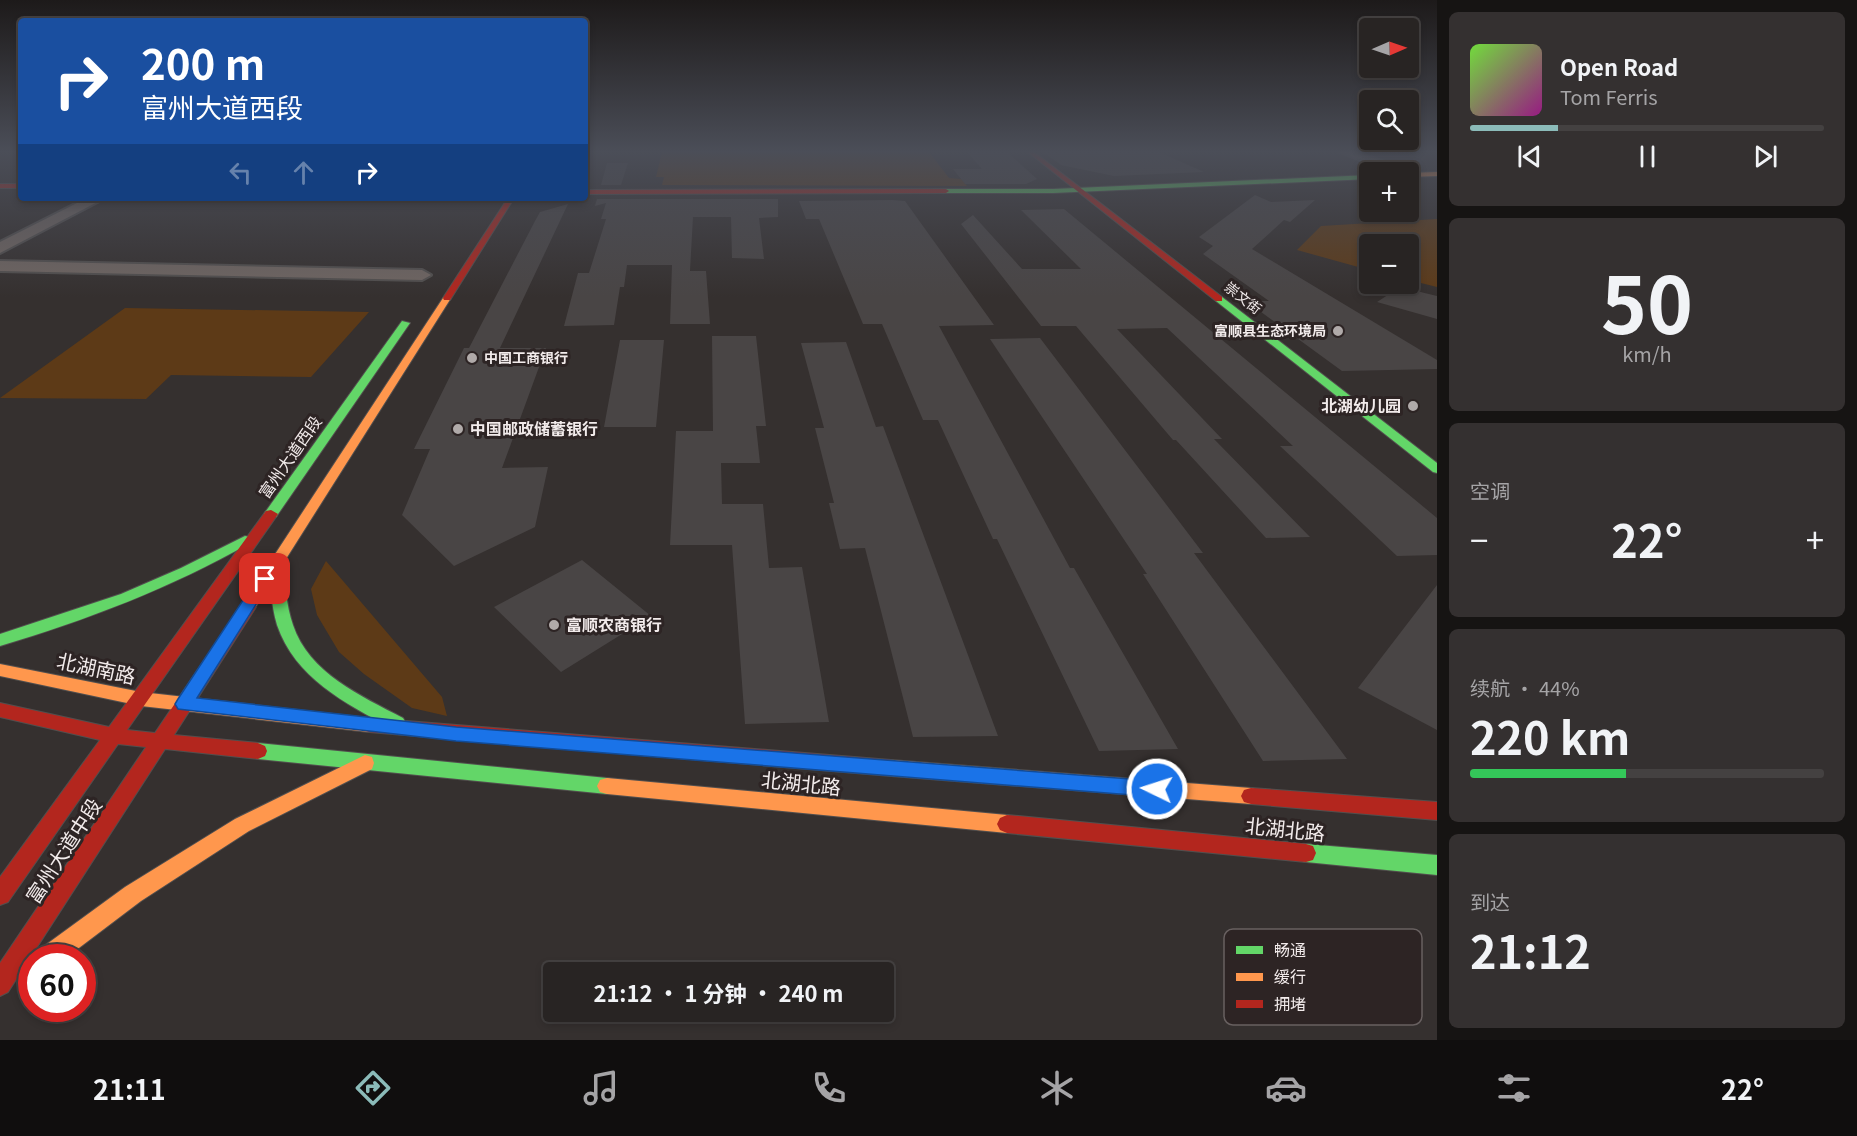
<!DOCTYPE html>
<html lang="zh">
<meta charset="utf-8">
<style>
body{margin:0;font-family:Georgia,"Noto Sans SC",serif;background:#343030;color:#f1f3f6;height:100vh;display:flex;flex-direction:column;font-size:22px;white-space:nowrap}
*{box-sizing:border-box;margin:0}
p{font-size:20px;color:#a5a4a6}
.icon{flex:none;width:33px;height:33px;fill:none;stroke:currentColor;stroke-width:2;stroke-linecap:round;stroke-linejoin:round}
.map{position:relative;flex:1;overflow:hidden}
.panel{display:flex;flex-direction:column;gap:12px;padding:12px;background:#161413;width:420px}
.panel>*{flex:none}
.banner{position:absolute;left:18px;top:18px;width:570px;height:183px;border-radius:6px;box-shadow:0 3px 9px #0003,0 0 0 2px #444141;background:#1a4fa0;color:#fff;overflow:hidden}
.needle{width:39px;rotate:88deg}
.controls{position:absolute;left:1359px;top:18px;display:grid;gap:12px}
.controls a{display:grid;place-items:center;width:60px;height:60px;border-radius:6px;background:#282423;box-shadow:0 3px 9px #0003,0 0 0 2px #444141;font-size:30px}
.speed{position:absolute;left:18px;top:944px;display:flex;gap:12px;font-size:30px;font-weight:700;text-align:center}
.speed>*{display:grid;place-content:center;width:78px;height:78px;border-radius:50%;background:#282423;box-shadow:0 3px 9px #0003,0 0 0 2px #444141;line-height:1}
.speed .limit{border:9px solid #d22;background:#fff;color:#111}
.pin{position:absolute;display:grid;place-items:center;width:51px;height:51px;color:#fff;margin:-26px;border-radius:12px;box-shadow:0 3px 9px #0006}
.me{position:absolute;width:66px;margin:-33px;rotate:274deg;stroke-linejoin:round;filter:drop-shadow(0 0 4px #0008)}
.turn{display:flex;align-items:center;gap:21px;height:126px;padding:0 24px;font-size:27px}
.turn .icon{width:78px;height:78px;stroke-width:2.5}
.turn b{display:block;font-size:42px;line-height:51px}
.lanes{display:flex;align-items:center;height:57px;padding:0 24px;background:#0003;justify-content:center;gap:30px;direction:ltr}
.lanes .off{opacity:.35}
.big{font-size:45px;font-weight:700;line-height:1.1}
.panel .tile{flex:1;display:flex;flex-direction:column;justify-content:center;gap:9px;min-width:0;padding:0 21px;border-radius:9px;background:#343030}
.panel .dial{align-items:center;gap:0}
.dial b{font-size:78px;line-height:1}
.song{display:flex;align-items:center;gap:18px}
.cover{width:72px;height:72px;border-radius:9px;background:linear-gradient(135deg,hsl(100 70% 55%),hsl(310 70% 35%))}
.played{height:6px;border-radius:3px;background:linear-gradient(90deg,#8bbbb9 25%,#444141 25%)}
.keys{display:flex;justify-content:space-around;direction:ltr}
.heat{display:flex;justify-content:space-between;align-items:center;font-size:33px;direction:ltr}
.charge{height:9px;border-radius:4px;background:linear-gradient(90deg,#34c759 44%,#444141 0)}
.trip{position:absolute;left:543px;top:962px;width:351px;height:60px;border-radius:6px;background:#282423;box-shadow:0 3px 9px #0003,0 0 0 2px #444141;font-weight:700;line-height:60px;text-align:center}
.dock{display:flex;height:96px;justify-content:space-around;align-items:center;background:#100e0e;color:#a5a4a6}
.dock .icon{width:42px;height:42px}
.dock .on{color:#8bbbb9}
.dock b{font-size:27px;color:#f1f3f6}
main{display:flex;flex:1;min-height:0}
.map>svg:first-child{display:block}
.green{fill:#5d3a17}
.building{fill:#494545}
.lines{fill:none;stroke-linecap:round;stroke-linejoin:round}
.street-casing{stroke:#524f4e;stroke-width:4}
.fast-casing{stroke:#524f4e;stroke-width:2}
.slow-casing{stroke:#524f4e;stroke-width:2}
.jam-casing{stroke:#524f4e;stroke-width:2}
.street{fill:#706662;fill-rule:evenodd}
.fast{fill:#63d668;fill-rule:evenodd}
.slow{fill:#ff974d;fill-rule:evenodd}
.jam{fill:#b3261e;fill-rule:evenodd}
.route{fill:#1a73e8;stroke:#114b97;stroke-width:1.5}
.poi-dot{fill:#b0aaa9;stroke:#2d2424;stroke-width:2}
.labels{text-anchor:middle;stroke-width:6;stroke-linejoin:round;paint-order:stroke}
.far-street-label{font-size:14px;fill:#f2ebeb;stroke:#2d2424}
.far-poi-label{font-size:14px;font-weight:bold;fill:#f2ebeb;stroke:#2d2424;text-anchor:end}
.poi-label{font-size:16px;font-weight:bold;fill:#f2ebeb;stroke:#2d2424;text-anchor:start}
.street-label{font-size:16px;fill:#f2ebeb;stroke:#2d2424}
.near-street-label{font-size:20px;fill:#f2ebeb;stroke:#2d2424}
.key{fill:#2d2424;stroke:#686060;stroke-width:1.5}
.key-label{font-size:16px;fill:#f2ebeb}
</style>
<main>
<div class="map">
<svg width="1437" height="1040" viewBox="0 0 1437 1040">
<rect width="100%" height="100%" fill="#35302f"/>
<path class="green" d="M662,152H929L949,178L961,179L967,186L662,185L664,177H656Z
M1437,219V287L1409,280L1408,244H1370L1369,270L1297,250L1321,226Z
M125,308L369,312L311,377L171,375L146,399L0,398Z
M326,561L442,697L447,716L412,708L364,674L339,652L317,615L311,589Z"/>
<path class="building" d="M967,152H1007L1037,179L1026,184H965L953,169H982Z
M1043,152H1159L1204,172L1114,176L1061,165Z
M607,163H628L621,185H601Z
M1255,195L1271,202L1315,200L1290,222L1284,220L1252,249L1437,360V369L1342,371L1246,301H1269L1203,254L1213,246L1199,237Z
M597,199H778V217L759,218L764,259L732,258L731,217H693L690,271H706L710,324H670L672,265H627L624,287H620L614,325L564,326L578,273H589L606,219H601L606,203L595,206Z
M892,200L905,201L994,325L939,326L1070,568H1074L1178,749L1099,751L997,539H993L938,420H923L882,324H863L819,219H806L799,201Z
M568,204L500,348H546L502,468L548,467L535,527L454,566L402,515L430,449H414L464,348H469L535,221L540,212Z
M1064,209L1437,518V555L1397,556L1280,446H1293L1167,328L1117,329L1222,439H1214L1310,537L1266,538L1176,440H1173L1076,326H1041L961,224L973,215L1022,269H1081L1021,210Z
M1400,287L1437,296V319L1377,302Z
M712,336H756L766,426H756L760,463H721L722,504H763L769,568L802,567L829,722L745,724L732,545H670L676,431H713Z
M1040,338L1203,553H1194L1347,759L1263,761L1143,574H1147L990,339Z
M620,340H664L656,427H604Z
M846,342L876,427L883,426L998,736L913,737L865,548L840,549L829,503H834L815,428H824L801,343Z
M582,560L651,616L561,672L494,607Z
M1437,585V730L1358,688Z"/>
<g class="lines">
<defs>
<path id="street" d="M1340,152H1357L1411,172L1408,175V172H1394Z
M87,198H105L0,253V242Z
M0,261L422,270L431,275L422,280L0,271Z"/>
<path id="fast" d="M1370,175V179L1053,193H946L943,191L946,189H1053Z
M1216,297H1222L1437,463V473L1433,472L1216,301Z
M402,321L410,323L276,517H266L264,514L266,511Z
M245,536L250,537L252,540L250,543C171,588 87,620 0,646V634L121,594L181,568Z
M276,556L283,561C285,582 286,605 293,625C309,673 361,696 403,718L406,723L403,728L397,730L391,728C345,703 295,678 277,625C271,605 270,582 269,561Z
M258,743L607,778L614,780L617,786L614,792L607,794L258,759L251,756L249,751L251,746Z
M1306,844L1437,855V875L1306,862L1299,860L1296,853L1299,846Z"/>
<path id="slow" d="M1437,172V176L1408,177V173Z
M447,295L451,298L253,611H243L240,607L243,603L443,298Z
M0,664L141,692L369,718L375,720L378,725L375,730L369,732L141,706L0,676Z
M365,755L372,757L374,763L372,769L249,831L141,901L67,957H37L40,949L125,887L235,819Z
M891,760L1251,788L1258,790L1261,796L1258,802L1251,804L891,776L884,774L882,768L884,762Z
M607,778L1007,815L1014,818L1017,824L1014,830L1007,833L607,794L600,792L597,786L600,780Z"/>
<path id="jam" d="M1028,152H1034L1222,297V301H1216Z
M0,184H21V188H0Z
M585,190L946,189L949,191L946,193L585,194Z
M508,198H514L450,300H444L443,298Z
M271,510L278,514L127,730L155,733L243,603H253L256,607L174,735L258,743L265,746L267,751L265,756L258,759L165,749L8,992L0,996V963L146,747L118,744L8,902L0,905V877L100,740L0,717V703L109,727L266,511Z
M369,718L891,760L898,762L900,768L898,774L891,776L369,732L363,730L360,725L363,720Z
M1251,788L1437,802V820L1251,804L1244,802L1241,796L1244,790Z
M1007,815L1306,844L1313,846L1316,853L1313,860L1306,862L1007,833L1000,830L997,824L1000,818Z"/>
</defs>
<use href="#street" class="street-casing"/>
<use href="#fast" class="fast-casing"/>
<use href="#slow" class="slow-casing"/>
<use href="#jam" class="jam-casing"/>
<use href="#street" class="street"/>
<use href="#fast" class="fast"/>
<use href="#slow" class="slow"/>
<use href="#jam" class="jam"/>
</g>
<linearGradient id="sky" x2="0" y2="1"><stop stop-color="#1d1a1a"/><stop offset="0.51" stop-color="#4b4e58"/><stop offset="1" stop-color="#4b4e58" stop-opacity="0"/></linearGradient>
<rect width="1437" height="297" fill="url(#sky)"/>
<path class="route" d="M265,574L272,579L197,698L456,727L1157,781L1164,783L1167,789L1164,795L1157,797L456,741L178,709L175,704L178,699L259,576Z"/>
<g class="poi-dot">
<circle cx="1338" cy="331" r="6"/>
<circle cx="472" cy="358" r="6"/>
<circle cx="1413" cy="406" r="6"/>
<circle cx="458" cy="429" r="6"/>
<circle cx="554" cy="625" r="6"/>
</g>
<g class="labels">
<g class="far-street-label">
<text transform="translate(1243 298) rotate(38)" y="5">崇文街</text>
</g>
<g class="far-poi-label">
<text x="1326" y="336">富顺县生态环境局</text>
<text x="484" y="363" text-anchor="start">中国工商银行</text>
</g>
<g class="poi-label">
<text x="1401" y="412" text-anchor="end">北湖幼儿园</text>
<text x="470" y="435">中国邮政储蓄银行</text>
<text x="566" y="631">富顺农商银行</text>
</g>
<g class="street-label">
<text transform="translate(290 457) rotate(-55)" y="6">富州大道西段</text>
</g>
<g class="near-street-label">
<text transform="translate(96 669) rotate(12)" y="7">北湖南路</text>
<text transform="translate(801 784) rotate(6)" y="7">北湖北路</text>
<text transform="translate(1285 830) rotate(6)" y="7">北湖北路</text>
<text transform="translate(64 851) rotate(-57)" y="7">富州大道中段</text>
</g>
</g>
<rect x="1224" y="929" width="198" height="96" rx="9" class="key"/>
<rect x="1236" y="946" width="27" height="8" fill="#63d668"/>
<rect x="1236" y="973" width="27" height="8" fill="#ff974d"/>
<rect x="1236" y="1000" width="27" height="8" fill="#b3261e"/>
<g class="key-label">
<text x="1274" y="956">畅通</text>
<text x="1274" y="983">缓行</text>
<text x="1274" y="1010">拥堵</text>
</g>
</svg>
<div class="controls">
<a><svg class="needle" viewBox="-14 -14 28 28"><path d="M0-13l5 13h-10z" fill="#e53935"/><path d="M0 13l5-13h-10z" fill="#a5a4a6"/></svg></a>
<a><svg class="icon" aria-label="search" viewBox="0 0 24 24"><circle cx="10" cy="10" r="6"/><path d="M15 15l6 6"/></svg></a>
<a>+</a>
<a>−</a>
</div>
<div class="speed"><div class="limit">60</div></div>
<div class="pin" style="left:265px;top:579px;background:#d93025"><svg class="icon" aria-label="arrive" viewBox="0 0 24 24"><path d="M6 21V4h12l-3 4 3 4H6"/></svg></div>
<svg class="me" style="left:1157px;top:789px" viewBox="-20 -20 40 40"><circle r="17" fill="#1a73e8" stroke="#fff" stroke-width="3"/><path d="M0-11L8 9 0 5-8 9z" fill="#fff"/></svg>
<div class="trip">21:12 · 1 分钟 · 240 m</div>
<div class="banner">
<div class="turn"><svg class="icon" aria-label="right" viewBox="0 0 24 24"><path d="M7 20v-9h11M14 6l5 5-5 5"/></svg><div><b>200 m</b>富州大道西段</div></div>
<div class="lanes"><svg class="icon off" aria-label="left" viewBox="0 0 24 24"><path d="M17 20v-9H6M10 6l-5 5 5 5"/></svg><svg class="icon off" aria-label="ahead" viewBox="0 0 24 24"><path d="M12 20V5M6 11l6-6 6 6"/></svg><svg class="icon" aria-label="right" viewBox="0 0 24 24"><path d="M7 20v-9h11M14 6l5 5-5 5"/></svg></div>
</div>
</div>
<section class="panel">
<div class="tile">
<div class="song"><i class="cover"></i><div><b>Open Road</b><p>Tom Ferris</p></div></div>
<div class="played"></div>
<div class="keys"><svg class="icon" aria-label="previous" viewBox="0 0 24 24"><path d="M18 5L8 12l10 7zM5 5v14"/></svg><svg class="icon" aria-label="pause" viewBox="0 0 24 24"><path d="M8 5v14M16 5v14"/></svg><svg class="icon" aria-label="next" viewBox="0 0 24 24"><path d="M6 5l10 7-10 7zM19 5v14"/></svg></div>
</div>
<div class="tile dial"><b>50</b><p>km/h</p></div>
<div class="tile"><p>空调</p>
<div class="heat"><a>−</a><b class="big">22°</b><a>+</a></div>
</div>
<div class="tile"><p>续航 · 44%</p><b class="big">220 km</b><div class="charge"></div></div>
<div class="tile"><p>到达</p><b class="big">21:12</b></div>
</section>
</main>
<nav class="dock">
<b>21:11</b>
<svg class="icon on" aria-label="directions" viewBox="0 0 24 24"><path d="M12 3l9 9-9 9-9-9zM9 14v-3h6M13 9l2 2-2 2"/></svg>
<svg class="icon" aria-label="music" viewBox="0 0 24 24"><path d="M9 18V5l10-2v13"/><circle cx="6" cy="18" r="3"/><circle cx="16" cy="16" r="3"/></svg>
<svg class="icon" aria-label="phone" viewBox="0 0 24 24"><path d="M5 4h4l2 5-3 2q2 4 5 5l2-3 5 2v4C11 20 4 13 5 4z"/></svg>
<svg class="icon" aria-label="climate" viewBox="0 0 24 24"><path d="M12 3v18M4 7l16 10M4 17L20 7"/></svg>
<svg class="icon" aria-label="car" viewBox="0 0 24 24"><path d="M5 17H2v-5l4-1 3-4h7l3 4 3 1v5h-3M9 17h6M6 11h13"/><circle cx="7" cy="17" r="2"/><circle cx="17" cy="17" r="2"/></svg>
<svg class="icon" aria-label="filters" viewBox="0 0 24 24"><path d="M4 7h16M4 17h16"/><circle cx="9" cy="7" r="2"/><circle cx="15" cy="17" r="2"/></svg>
<b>22°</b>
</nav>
